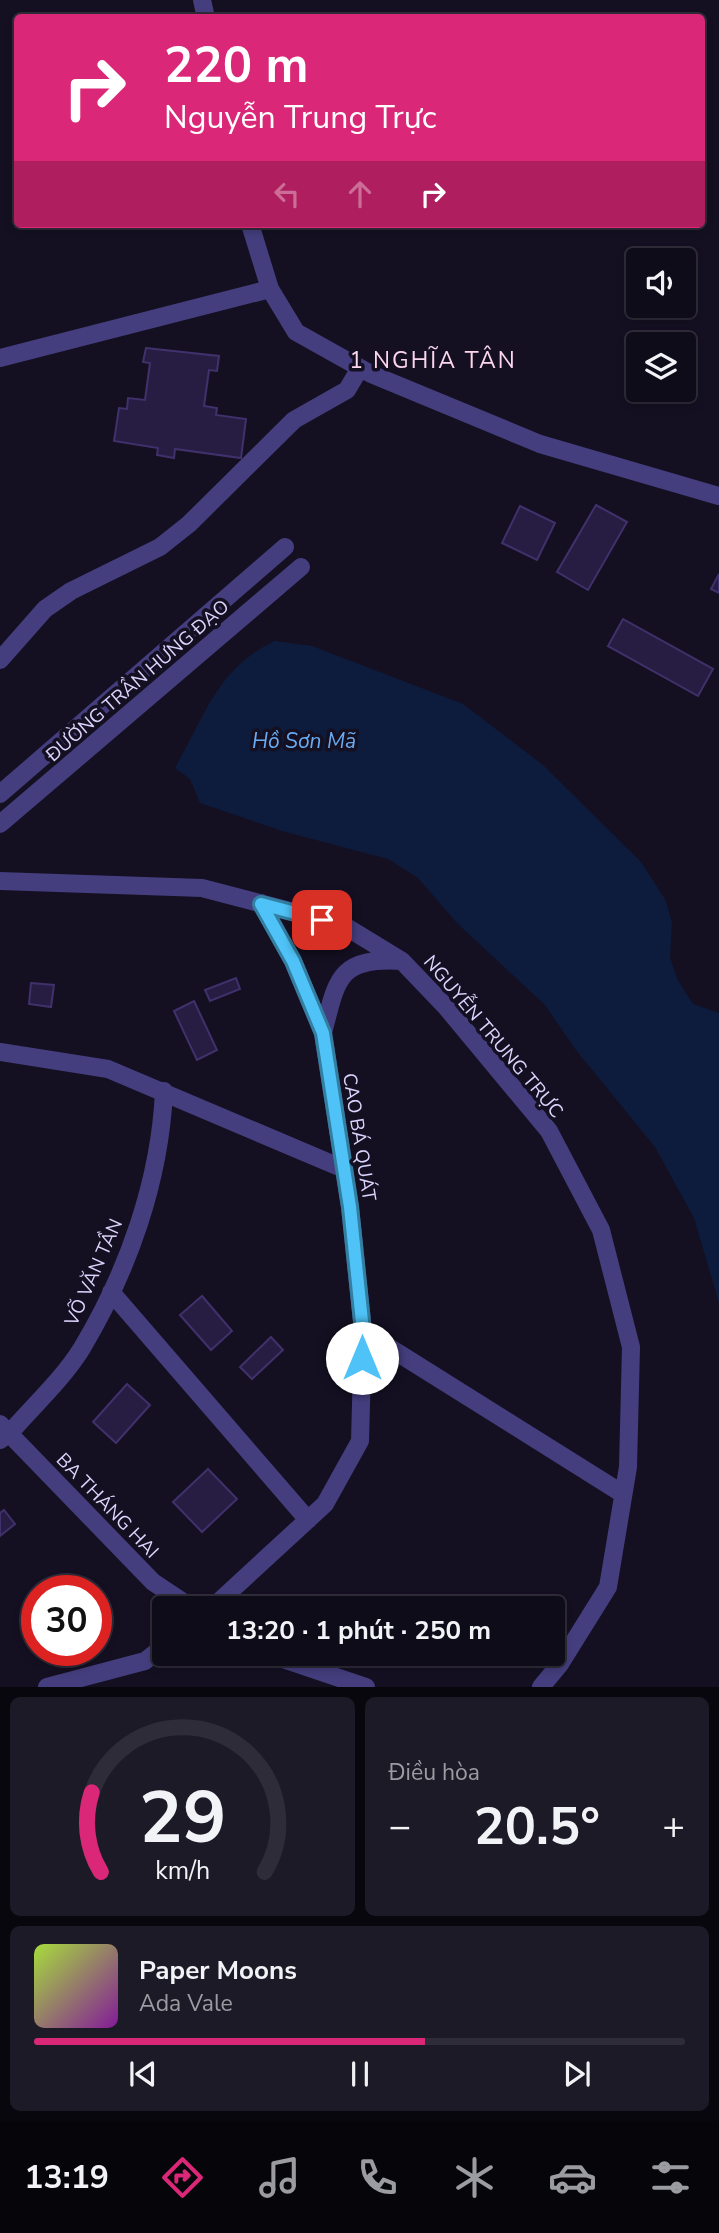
<!DOCTYPE html>
<html lang="vi">
<meta charset="utf-8">
<style>
body{margin:0;font-family:"Nunito Sans",sans-serif;background:#1d1a27;color:#f1f3f6;height:100vh;display:flex;flex-direction:column;font-size:26px;white-space:nowrap}
*{box-sizing:border-box;margin:0}
p{font-size:23px;color:#9b9ba2}
.icon{flex:none;width:38px;height:38px;fill:none;stroke:currentColor;stroke-width:2;stroke-linecap:round;stroke-linejoin:round}
.map{position:relative;height:1687px;overflow:hidden}
.details{display:flex;flex-direction:column;gap:10px;padding:10px;background:#08070e;flex:1}
.details>*{flex:none}
.banner{position:absolute;left:14px;top:14px;width:691px;height:214px;border-radius:7px;box-shadow:0 4px 10px #0003,0 0 0 2px #2f2c39;background:#db2777;color:#fff;overflow:hidden}
.controls{position:absolute;left:626px;top:248px;display:grid;gap:14px}
.controls a{display:grid;place-items:center;width:70px;height:70px;border-radius:7px;background:#0f0c1a;box-shadow:0 4px 10px #0003,0 0 0 2px #2f2c39;font-size:35px}
.speed{position:absolute;left:21px;top:1575px;display:flex;gap:14px;font-size:35px;font-weight:700;text-align:center}
.speed>*{display:grid;place-content:center;width:91px;height:91px;border-radius:50%;background:#0f0c1a;box-shadow:0 4px 10px #0003,0 0 0 2px #2f2c39;line-height:1}
.speed .limit{border:10px solid #d22;background:#fff;color:#111}
.pin{position:absolute;display:grid;place-items:center;width:60px;height:60px;color:#fff;margin:-30px;border-radius:14px;box-shadow:0 4px 10px #0006}
.me{position:absolute;width:77px;margin:-38px;rotate:0deg;stroke-linejoin:round;filter:drop-shadow(0 0 5px #0008)}
.turn{display:flex;align-items:center;gap:24px;height:147px;padding:0 35px;font-size:32px}
.turn .icon{width:91px;height:91px;stroke-width:2.5}
.turn b{display:block;font-size:49px;line-height:60px}
.lanes{display:flex;align-items:center;height:66px;padding:0 35px;background:#0003;justify-content:center;gap:35px;direction:ltr}
.lanes .off{opacity:.35}
.big{font-size:52px;font-weight:700;line-height:1.1}
.details .tile{flex:1;display:flex;flex-direction:column;justify-content:center;gap:10px;min-width:0;padding:0 24px;border-radius:10px;background:#1d1a27}
.details .dial{align-items:center;gap:0}
.dial svg{height:182px;overflow:visible;fill:none;stroke:#2f2c39;stroke-width:7;stroke-linecap:round;text-anchor:middle}
.dial text{fill:#f1f3f6;stroke:none}
.song{display:flex;align-items:center;gap:21px}
.cover{width:84px;height:84px;border-radius:10px;background:linear-gradient(135deg,hsl(80 70% 55%),hsl(290 70% 35%))}
.played{height:7px;border-radius:4px;background:linear-gradient(90deg,#db2777 60%,#2f2c39 60%)}
.keys{display:flex;justify-content:space-around;direction:ltr}
.heat{display:flex;justify-content:space-between;align-items:center;font-size:38px;direction:ltr}
.details .tiles{flex:1;display:grid;gap:10px;grid-template-columns:1fr 1fr}
.tile:last-child{grid-column:span 2}
.trip{position:absolute;left:152px;top:1596px;width:413px;height:70px;border-radius:7px;background:#0f0c1a;box-shadow:0 4px 10px #0003,0 0 0 2px #2f2c39;font-weight:700;line-height:70px;text-align:center}
.menu{display:flex;height:112px;justify-content:space-around;align-items:center;background:#06050a;color:#9b9ba2}
.menu .icon{width:49px;height:49px}
.menu .selected{color:#db2777}
.menu b{font-size:32px;color:#f1f3f6}
.map>svg:first-child{display:block}
.water{fill:#0d1c3d}
.building{fill:#271d42;stroke:#40316c;stroke-width:2}
.lines{fill:none;stroke-linecap:round;stroke-linejoin:round}
.minor{stroke:#443e7e;stroke-width:18}
.route-casing{stroke:#337fa1;stroke-width:18}
.route{stroke:#4fc3f7;stroke-width:12}
.labels{text-anchor:middle;stroke-width:7;stroke-linejoin:round;paint-order:stroke}
.street-label{font-size:19px;fill:#dbd4fc;stroke:#141022}
.water-label{font-size:21px;font-style:italic;fill:#6aacf4;stroke:#141022}
.quarter-label{font-size:23px;letter-spacing:2px;fill:#fcd6ec;stroke:#141022}
</style>
<div class="map">
<svg width="719" height="1687" viewBox="0 0 719 1687">
<rect width="100%" height="100%" fill="#141022"/>
<path class="water" d="M275,641L312,646L463,704L543,765L641,862L665,899L672,922L670,957L677,979L693,1004L719,1013V1303L694,1218L655,1147L576,1050L545,1005L457,923L418,878L388,859L282,831L200,803L190,779L175,768C204,717 218,667 275,641Z"/>
<path class="building" d="M146,348L219,356L217,371L209,370L204,406L217,408L216,415L246,419L241,458L175,449L174,458L157,455L158,448L114,441L119,408L127,409L128,398L145,400L150,363L143,362Z
M596,505L627,522L588,590L557,572Z
M520,506L555,523L537,560L502,543Z
M719,574V593L711,589Z
M623,619L713,669L698,696L608,646Z
M236,978L240,989L210,1001L205,990Z
M31,983L54,985L51,1007L29,1004Z
M194,1001L217,1050L197,1060L174,1011Z
M202,1296L232,1331L211,1350L180,1315Z
M271,1337L283,1350L252,1379L240,1367Z
M127,1384L150,1405L116,1443L93,1422Z
M208,1469L237,1499L202,1532L173,1502Z
M4,1510L15,1524L0,1536V1513Z"/>
<g class="lines">
<path class="minor" d="M202,0L206,18
M250,224L270,289L296,332L371,374L540,444L719,496
M0,358L270,289
M0,660L45,609L71,591L160,547L189,524L294,420L347,390L360,368
M0,794L285,547
M0,824L301,567
M0,881L202,888L343,925L402,961L446,1007L549,1131L601,1230L631,1347L628,1467L608,1587L560,1664L541,1687
M323,1033C337,980 337,957 402,961
M0,1052L108,1069L344,1169
M111,1292L308,1520
M363,1331L623,1494
M0,1424L153,1582L192,1608
M0,1440L9,1434C33,1406 63,1379 82,1348C128,1271 160,1181 164,1091
M212,1608L325,1504L360,1441L363,1331L350,1207L323,1033L293,961L261,903
M268,1654L366,1687
M47,1687L145,1661L164,1646"/>
</g>
<g class="lines">
<defs>
<path id="route" d="M322,920L261,904L293,961L323,1033L350,1207L363,1331L362,1358"/>
</defs>
<use href="#route" class="route-casing"/>
<use href="#route" class="route"/>
</g>
<g class="labels">
<g class="street-label">
<text transform="translate(137 680) rotate(-41)" y="7">ĐƯỜNG TRẦN HƯNG ĐẠO</text>
<text transform="translate(494 1036) rotate(50)" y="7">NGUYỄN TRUNG TRỰC</text>
<text transform="translate(360 1137) rotate(81)" y="7">CAO BÁ QUÁT</text>
<text transform="translate(93 1272) rotate(-66)" y="7">VÕ VĂN TẦN</text>
<text transform="translate(108 1505) rotate(46)" y="7">BA THÁNG HAI</text>
</g>
<g class="water-label">
<text x="304" y="748">Hồ Sơn Mã</text>
</g>
<g class="quarter-label">
<text x="433" y="368">1 NGHĨA TÂN</text>
</g>
</g>
</svg>
<div class="controls">
<a><svg class="icon" aria-label="sound" viewBox="0 0 24 24"><path d="M4 9h4l5-4v14l-5-4H4zM17 9q2 3 0 6"/></svg></a>
<a><svg class="icon" aria-label="layers" viewBox="0 0 24 24"><path d="M12 4l9 5-9 5-9-5zM3 14l9 5 9-5"/></svg></a>
</div>
<div class="speed"><div class="limit">30</div></div>
<div class="pin" style="left:322px;top:920px;background:#d93025"><svg class="icon" aria-label="arrive" viewBox="0 0 24 24"><path d="M6 21V4h12l-3 4 3 4H6"/></svg></div>
<svg class="me" style="left:362px;top:1358px" viewBox="-20 -20 40 40"><circle r="19" fill="#fff"/><path d="M0-13L10 11 0 6-10 11z" fill="#4fc3f7"/></svg>
<div class="trip">13:20 · 1 phút · 250 m</div>
<div class="banner">
<div class="turn"><svg class="icon" aria-label="right" viewBox="0 0 24 24"><path d="M7 20v-9h11M14 6l5 5-5 5"/></svg><div><b>220 m</b>Nguyễn Trung Trực</div></div>
<div class="lanes"><svg class="icon off" aria-label="left" viewBox="0 0 24 24"><path d="M17 20v-9H6M10 6l-5 5 5 5"/></svg><svg class="icon off" aria-label="ahead" viewBox="0 0 24 24"><path d="M12 20V5M6 11l6-6 6 6"/></svg><svg class="icon" aria-label="right" viewBox="0 0 24 24"><path d="M7 20v-9h11M14 6l5 5-5 5"/></svg></div>
</div>
</div>
<section class="details">
<div class="tiles">
<div class="tile dial"><svg viewBox="0 0 100 80">
<path d="M14 69A42 42 0 1 1 86 69"/>
<path d="M14 69A42 42 0 0 1 10 34" stroke="#db2777"/>
<text x="50" y="56" font-size="32" font-weight="700">29</text>
<text x="50" y="72" font-size="11">km/h</text>
</svg></div>
<div class="tile"><p>Điều hòa</p>
<div class="heat"><a>−</a><b class="big">20.5°</b><a>+</a></div>
</div>
<div class="tile">
<div class="song"><i class="cover"></i><div><b>Paper Moons</b><p>Ada Vale</p></div></div>
<div class="played"></div>
<div class="keys"><svg class="icon" aria-label="previous" viewBox="0 0 24 24"><path d="M18 5L8 12l10 7zM5 5v14"/></svg><svg class="icon" aria-label="pause" viewBox="0 0 24 24"><path d="M8 5v14M16 5v14"/></svg><svg class="icon" aria-label="next" viewBox="0 0 24 24"><path d="M6 5l10 7-10 7zM19 5v14"/></svg></div>
</div>
</div>
</section>
<nav class="menu">
<b>13:19</b>
<svg class="icon selected" aria-label="directions" viewBox="0 0 24 24"><path d="M12 3l9 9-9 9-9-9zM9 14v-3h6M13 9l2 2-2 2"/></svg>
<svg class="icon" aria-label="music" viewBox="0 0 24 24"><path d="M9 18V5l10-2v13"/><circle cx="6" cy="18" r="3"/><circle cx="16" cy="16" r="3"/></svg>
<svg class="icon" aria-label="phone" viewBox="0 0 24 24"><path d="M5 4h4l2 5-3 2q2 4 5 5l2-3 5 2v4C11 20 4 13 5 4z"/></svg>
<svg class="icon" aria-label="climate" viewBox="0 0 24 24"><path d="M12 3v18M4 7l16 10M4 17L20 7"/></svg>
<svg class="icon" aria-label="car" viewBox="0 0 24 24"><path d="M5 17H2v-5l4-1 3-4h7l3 4 3 1v5h-3M9 17h6M6 11h13"/><circle cx="7" cy="17" r="2"/><circle cx="17" cy="17" r="2"/></svg>
<svg class="icon" aria-label="filters" viewBox="0 0 24 24"><path d="M4 7h16M4 17h16"/><circle cx="9" cy="7" r="2"/><circle cx="15" cy="17" r="2"/></svg>
</nav>
